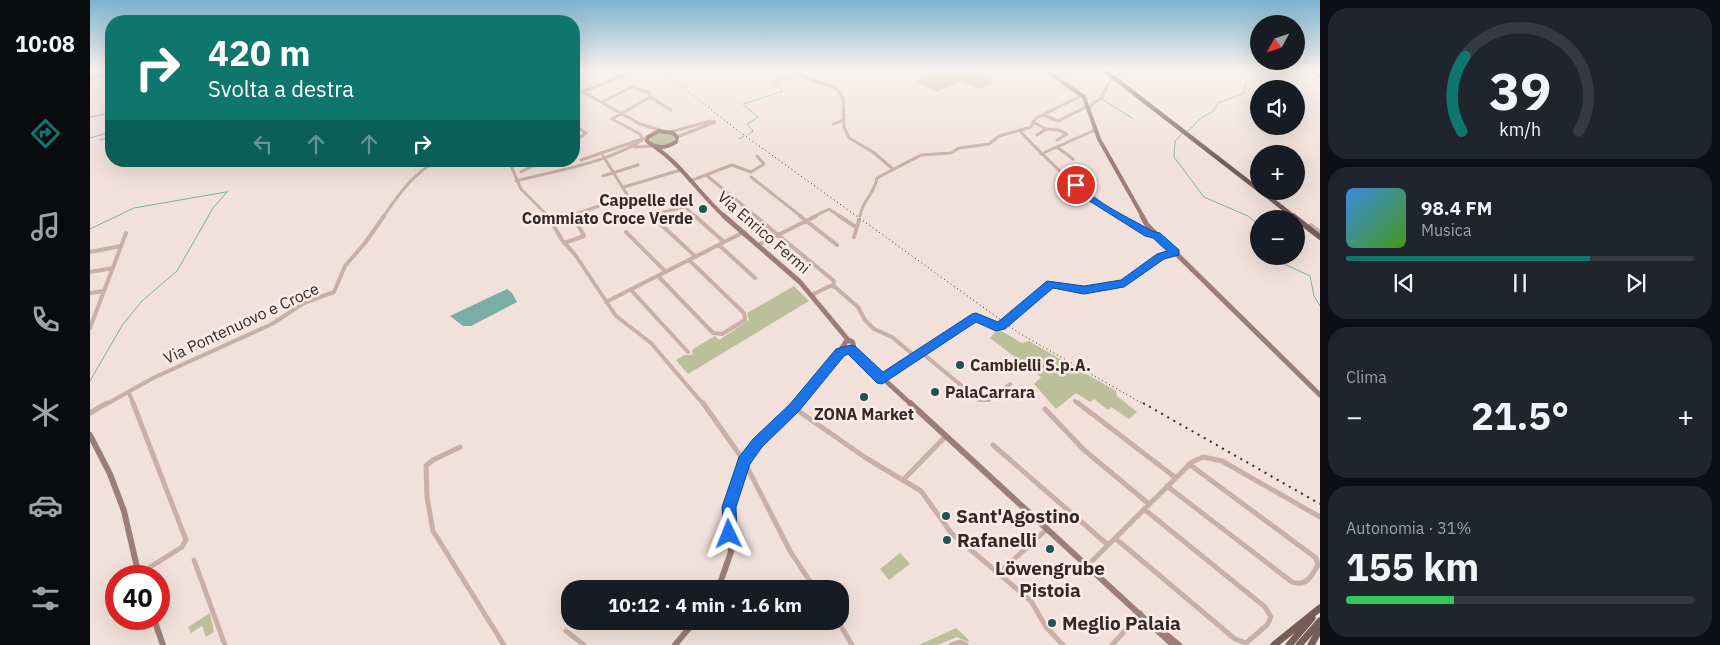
<!DOCTYPE html>
<html lang="it">
<meta charset="utf-8">
<style>
body{margin:0;font-family:"IBM Plex Sans",sans-serif;background:#20242c;color:#f1f3f6;height:100vh;display:flex;flex-direction:column;font-size:19px;white-space:nowrap}
*{box-sizing:border-box;margin:0}
p{font-size:16px;color:#9ea1a6}
.icon{flex:none;width:28px;height:28px;fill:none;stroke:currentColor;stroke-width:2;stroke-linecap:round;stroke-linejoin:round}
.map{position:relative;flex:1;overflow:hidden}
.sheet{display:flex;flex-direction:column;gap:8px;padding:8px;background:#0d0f14;width:400px}
.sheet>*{flex:none}
.hud{position:absolute;left:15px;top:15px;width:475px;height:152px;border-radius:20px;box-shadow:0 5px 20px #0002;background:#0f766e;color:#fff;overflow:hidden}
.needle{width:32px;rotate:230deg}
.fabs{position:absolute;left:1160px;top:15px;display:grid;gap:10px}
.fabs a{display:grid;place-items:center;width:55px;height:55px;border-radius:50%;background:#171b24;box-shadow:0 5px 20px #0002;font-size:25px}
.speed{position:absolute;left:15px;top:565px;display:flex;gap:10px;font-size:25px;font-weight:700;text-align:center}
.speed>*{display:grid;place-content:center;width:65px;height:65px;border-radius:50%;background:#171b24;box-shadow:0 5px 20px #0002;line-height:1}
.speed .limit{border:8px solid #d22;background:#fff;color:#111}
.pin{position:absolute;display:grid;place-items:center;width:42px;height:42px;color:#fff;margin:-21px;border:2px solid #fff;border-radius:50%;box-shadow:0 1px 5px #0007}
.me{position:absolute;width:55px;margin:-28px;rotate:358deg;stroke-linejoin:round;filter:drop-shadow(0 0 4px #0008)}
.turn{display:flex;align-items:center;gap:18px;height:105px;padding:0 20px;font-size:22px}
.turn .icon{width:65px;height:65px;stroke-width:2.5}
.turn b{display:block;font-size:35px;line-height:42px}
.lanes{display:flex;align-items:center;height:48px;padding:0 20px;background:#0003;justify-content:center;gap:25px;direction:ltr}
.lanes .off{opacity:.35}
.big{font-size:38px;font-weight:800;line-height:1.1}
.sheet .tile{flex:1;display:flex;flex-direction:column;justify-content:center;gap:8px;min-width:0;padding:0 18px;border-radius:20px;background:#20242c}
.sheet .dial{align-items:center;gap:0}
.dial svg{height:130px;overflow:visible;fill:none;stroke:#363941;stroke-width:7;stroke-linecap:round;text-anchor:middle}
.dial text{fill:#f1f3f6;stroke:none}
.song{display:flex;align-items:center;gap:15px}
.cover{width:60px;height:60px;border-radius:8px;background:linear-gradient(135deg,hsl(210 70% 55%),hsl(100 70% 35%))}
.played{height:5px;border-radius:2px;background:linear-gradient(90deg,#0f766e 70%,#363941 70%)}
.keys{display:flex;justify-content:space-around;direction:ltr}
.heat{display:flex;justify-content:space-between;align-items:center;font-size:28px;direction:ltr}
.charge{height:8px;border-radius:4px;background:linear-gradient(90deg,#34c759 31%,#363941 0)}
.trip{position:absolute;left:471px;top:580px;width:288px;height:50px;border-radius:20px;background:#171b24;box-shadow:0 5px 20px #0002;font-weight:800;line-height:50px;text-align:center}
main{display:flex;flex:1;min-height:0}
.menu{display:flex;flex-direction:column;width:90px;justify-content:space-around;align-items:center;background:#090b0e;color:#9ea1a6}
.menu .icon{width:35px;height:35px}
.menu .active{color:#0f766e}
.menu b{font-size:22px;color:#f1f3f6}
.map>svg:first-child{display:block}
.green{fill:#bbc09a}
.water{fill:#79aea5}
.lines{fill:none;stroke-linecap:round;stroke-linejoin:round}
.stream{stroke:#79aea5;stroke-width:1}
.street-far2{stroke:#c9afa6;stroke-width:3}
.street-far1{stroke:#c9afa6;stroke-width:4}
.street{stroke:#c9afa6;stroke-width:5}
.secondary-far2{stroke:#9d7d77;stroke-width:4}
.secondary-far1{stroke:#9d7d77;stroke-width:5}
.secondary{stroke:#9d7d77;stroke-width:6}
.primary-far2{stroke:#775c58;stroke-width:4.5}
.primary-far1{stroke:#775c58;stroke-width:5.5}
.primary{stroke:#775c58;stroke-width:7}
.rail-far1{stroke:#352827;stroke-width:1;stroke-dasharray:1 3;stroke-linecap:butt}
.rail{stroke:#352827;stroke-width:2;stroke-dasharray:2 5;stroke-linecap:butt}
.route{fill:#1a73e8;stroke:#114b97}
.poi-dot{fill:#1d564e;stroke:#f9ece6;stroke-width:2}
.labels{text-anchor:middle;stroke-width:5;stroke-linejoin:round;paint-order:stroke}
.poi-label{font-size:16px;font-weight:bold;fill:#352827;stroke:#f9ece6;text-anchor:start}
.street-label{font-size:16px;fill:#352827;stroke:#f9ece6}
.near-poi-label{font-size:19px;font-weight:bold;fill:#352827;stroke:#f9ece6;text-anchor:start}
</style>
<main>
<nav class="menu">
<b>10:08</b>
<svg class="icon active" aria-label="directions" viewBox="0 0 24 24"><path d="M12 3l9 9-9 9-9-9zM9 14v-3h6M13 9l2 2-2 2"/></svg>
<svg class="icon" aria-label="music" viewBox="0 0 24 24"><path d="M9 18V5l10-2v13"/><circle cx="6" cy="18" r="3"/><circle cx="16" cy="16" r="3"/></svg>
<svg class="icon" aria-label="phone" viewBox="0 0 24 24"><path d="M5 4h4l2 5-3 2q2 4 5 5l2-3 5 2v4C11 20 4 13 5 4z"/></svg>
<svg class="icon" aria-label="climate" viewBox="0 0 24 24"><path d="M12 3v18M4 7l16 10M4 17L20 7"/></svg>
<svg class="icon" aria-label="car" viewBox="0 0 24 24"><path d="M5 17H2v-5l4-1 3-4h7l3 4 3 1v5h-3M9 17h6M6 11h13"/><circle cx="7" cy="17" r="2"/><circle cx="17" cy="17" r="2"/></svg>
<svg class="icon" aria-label="filters" viewBox="0 0 24 24"><path d="M4 7h16M4 17h16"/><circle cx="9" cy="7" r="2"/><circle cx="15" cy="17" r="2"/></svg>
</nav>
<div class="map">
<svg width="1230" height="645" viewBox="0 0 1230 645">
<rect width="100%" height="100%" fill="#f1e1da"/>
<path class="green" d="M848,70H882L902,83L890,89L871,81L847,92L825,81Z
M571,132L582,134L584,137L583,142L571,146L561,143L560,137Z
M704,286L719,301L598,374L586,360L594,355H602L603,349L625,336L629,340L659,320L657,313Z
M908,329L932,343L939,341L1026,391L1027,396L1047,412L1039,419L1021,407L1018,410L1004,399L1000,402L986,393L966,409L944,384L951,377L900,338Z
M810,553L820,564L799,580L790,569Z
M120,613L124,632L116,637L112,626L101,633L98,627Z
M866,628L879,640L878,642L867,637L847,645H829Z"/>
<path class="water" d="M417,289L422,293L427,302L381,326H373L360,316Z"/>
<g class="lines">
<path class="stream" d="M704,70L705,73
M1010,97L1019,81
M1013,100L1042,118
M0,117L21,113
M1096,132C1102,128 1104,125 1109,120C1118,112 1122,116 1128,103L1154,93L1156,82L1162,79L1167,70
M1092,134L1085,141L1084,157L1114,197L1158,216L1169,225
M658,135L663,131L657,124L668,117L653,104L693,91L684,82L705,74
M0,138L21,132
M649,139L654,136
M10,140L21,137
M0,229L44,208L136,192
M1169,237V244
M1177,256L1220,276L1224,296L1230,306
M0,381L33,324L52,301L87,271L123,208L138,191"/>
<path class="street-far2" d="M520,70L529,77
M707,70L710,75L747,89L753,98L754,127L759,138L783,152L803,169
M1218,70L1230,76
M966,77L985,70
M0,78L21,73
M543,87L560,93V97L581,110
M493,92L550,124L570,130
M484,95L548,70
M512,102L544,86
M999,109L1002,104L1012,98L1020,81L1035,70
M953,115L968,121L998,106
M943,122L956,129L947,135
M743,124L754,120
M484,125L496,133L484,142
M956,129L969,130L977,134L967,140
M929,130C949,152 971,172 992,192C1003,202 1019,209 1031,217
M580,132L621,121L625,122L587,137
M544,147L564,146
M967,147L983,159
M951,154L1005,130
M491,160L552,139L550,134L522,119L560,97
M419,161L431,189L459,217
M431,172L452,161
M616,175L667,217
M513,176L548,165
M661,177L712,217
M426,181C469,170 519,163 557,137
M600,181L642,165L661,172L674,164L667,156
M534,187L591,170
M770,216C772,201 785,193 787,178L831,155L861,153L869,148L899,144L909,136L941,127L946,118L993,95
M293,217C309,194 322,175 346,161
M484,217L483,215L538,196L513,156
M565,217V214L595,207L606,217
M723,217L739,209L751,217"/>
<path class="street-far1" d="M458,216L472,240L486,256L526,316L561,343L614,405
M565,216V219L606,257
M605,216L634,242
M665,216L744,281L743,286
M710,216L747,245
M749,216L766,227
M1029,216L1067,236
M1221,225L1230,232
M536,232L576,272
M764,237L769,220
M474,243L494,236L483,216
M629,245L665,278
M668,245L726,216
M0,252L31,246
M0,272L23,268
M568,276L623,333L632,334L655,320L654,313L599,260
M541,290L598,352
M0,293L14,291
M722,295L740,286L745,287L768,307L775,320L784,329L802,337L826,357
M516,302L654,232
M0,328L36,233
M832,353L889,400H899L920,384
M793,379L886,317L906,327L911,326L961,283C984,288 1012,293 1035,283C1053,274 1066,259 1085,252
M39,393L44,405
M985,401L990,405
M15,405L63,378L182,324L214,303L244,292L255,266L275,243L294,216"/>
<path class="street" d="M43,403L96,540L92,547L49,574
M613,403L654,461L700,551L725,589
M988,403L1086,478
M704,408L776,458L831,491L862,534L941,601L956,627L973,645
M955,409L994,450L1059,504
M0,413L17,403
M903,445L1018,545
M370,447L343,460L336,466L337,497L343,531L414,645
M814,479L855,437
M1077,486L1202,582C1216,587 1222,576 1228,565L1226,558L1099,464
M1025,538L1145,639L1156,643L1177,625L1181,617L1175,607L1054,509
M104,560L135,645
M998,565L1102,462L1113,457L1132,461L1230,517
M909,573L957,529
M748,621L762,645
M476,631L494,645
M861,645L870,642L876,645
M1022,645L1051,613"/>
<path class="secondary-far2" d="M956,70L994,97L1009,139L1053,217
M569,131L583,133L587,137L586,142C576,148 566,150 557,141L558,137Z
M565,147C593,166 610,195 635,217"/>
<path class="secondary-far1" d="M634,216L710,282L759,341
M1052,216L1057,225L1230,395
M754.5 345a4.5 4.5 0 1 1 9 0a4.5 4.5 0 1 1-9 0Z
M761,349L822,405
M707,405L754,345"/>
<path class="secondary" d="M820,403L1083,645
M0,435L20,474L34,511L49,576
M628,589L641,552L637,520L639,507L654,461L667,443L708,403
M64,619L73,645
M1077,635L1089,645
M585,645L605,621"/>
<path class="primary-far2" d="M1014,70L1169,190
M1171,191L1204,217"/>
<path class="primary-far1" d="M1203,216L1230,237"/>
<path class="primary" d="M1184,645L1230,608
M1199,645L1222,618
M1209,645L1230,621
M1221,645L1230,629"/>
<path class="rail-far1" d="M571,70L647,130L929,333L1055,405"/>
<path class="rail" d="M1053,403L1230,504"/>
</g>
<linearGradient id="sky" x2="0" y2="1"><stop stop-color="#7bb2cd"/><stop offset="0.43" stop-color="#f9f2ee"/><stop offset="1" stop-color="#f9f2ee" stop-opacity="0"/></linearGradient>
<rect width="1230" height="161" fill="url(#sky)"/>
<path class="route" d="M982,183H989C1007,204 1038,217 1062,231L1070,233L1089,250V255L1074,259L1034,287L994,294L963,288L915,329L906,331L886,322L792,384L787,383L758,354L754,356L709,411L672,447L660,464L646,507L647,534L645,539L639,541L634,539L632,507L649,457L663,439L700,404L746,349L761,345L765,346L793,372L882,314L886,313L908,322L957,281L994,286L1031,280L1067,254L1077,251L1063,238L1055,236L990,195L981,185Z"/>
<g class="poi-dot">
<circle cx="613" cy="209" r="5"/>
<circle cx="870" cy="365" r="5"/>
<circle cx="845" cy="392" r="5"/>
<circle cx="774" cy="397" r="5"/>
<circle cx="856" cy="516" r="5"/>
<circle cx="857" cy="540" r="5"/>
<circle cx="960" cy="549" r="5"/>
<circle cx="962" cy="623" r="5"/>
</g>
<g class="labels">
<g class="poi-label">
<text x="603" y="206" text-anchor="end">Cappelle del<tspan x="603" dy="18">Commiato Croce Verde</tspan></text>
<text x="880" y="371">Cambielli S.p.A.</text>
<text x="855" y="398">PalaCarrara</text>
<text x="774" y="420" text-anchor="middle">ZONA Market</text>
</g>
<g class="street-label">
<text transform="translate(674 232) rotate(41)" y="6">Via Enrico Fermi</text>
<text transform="translate(151 323) rotate(-25)" y="6">Via Pontenuovo e Croce</text>
</g>
<g class="near-poi-label">
<text x="866" y="523">Sant'Agostino</text>
<text x="867" y="547">Rafanelli</text>
<text x="960" y="575" text-anchor="middle">Löwengrube<tspan x="960" dy="22">Pistoia</tspan></text>
<text x="972" y="630">Meglio Palaia</text>
</g>
</g>
</svg>
<div class="fabs">
<a><svg class="needle" viewBox="-14 -14 28 28"><path d="M0-13l5 13h-10z" fill="#e53935"/><path d="M0 13l5-13h-10z" fill="#9ea1a6"/></svg></a>
<a><svg class="icon" aria-label="sound" viewBox="0 0 24 24"><path d="M4 9h4l5-4v14l-5-4H4zM17 9q2 3 0 6"/></svg></a>
<a>+</a>
<a>−</a>
</div>
<div class="speed"><div class="limit">40</div></div>
<div class="pin" style="left:986px;top:185px;background:#d93025"><svg class="icon" aria-label="arrive" viewBox="0 0 24 24"><path d="M6 21V4h12l-3 4 3 4H6"/></svg></div>
<svg class="me" style="left:639px;top:534px" viewBox="-20 -20 40 40"><path d="M0-17L14 15 0 8-14 15z" fill="#1a73e8" stroke="#fff" stroke-width="4"/></svg>
<div class="trip">10:12 · 4 min · 1.6 km</div>
<div class="hud">
<div class="turn"><svg class="icon" aria-label="right" viewBox="0 0 24 24"><path d="M7 20v-9h11M14 6l5 5-5 5"/></svg><div><b>420 m</b>Svolta a destra</div></div>
<div class="lanes"><svg class="icon off" aria-label="left" viewBox="0 0 24 24"><path d="M17 20v-9H6M10 6l-5 5 5 5"/></svg><svg class="icon off" aria-label="ahead" viewBox="0 0 24 24"><path d="M12 20V5M6 11l6-6 6 6"/></svg><svg class="icon off" aria-label="ahead" viewBox="0 0 24 24"><path d="M12 20V5M6 11l6-6 6 6"/></svg><svg class="icon" aria-label="right" viewBox="0 0 24 24"><path d="M7 20v-9h11M14 6l5 5-5 5"/></svg></div>
</div>
</div>
<section class="sheet">
<div class="tile dial"><svg viewBox="0 0 100 80">
<path d="M14 69A42 42 0 1 1 86 69"/>
<path d="M14 69A42 42 0 0 1 16 23" stroke="#0f766e"/>
<text x="50" y="56" font-size="32" font-weight="700">39</text>
<text x="50" y="72" font-size="11">km/h</text>
</svg></div>
<div class="tile">
<div class="song"><i class="cover"></i><div><b>98.4 FM</b><p>Musica</p></div></div>
<div class="played"></div>
<div class="keys"><svg class="icon" aria-label="previous" viewBox="0 0 24 24"><path d="M18 5L8 12l10 7zM5 5v14"/></svg><svg class="icon" aria-label="pause" viewBox="0 0 24 24"><path d="M8 5v14M16 5v14"/></svg><svg class="icon" aria-label="next" viewBox="0 0 24 24"><path d="M6 5l10 7-10 7zM19 5v14"/></svg></div>
</div>
<div class="tile"><p>Clima</p>
<div class="heat"><a>−</a><b class="big">21.5°</b><a>+</a></div>
</div>
<div class="tile"><p>Autonomia · 31%</p><b class="big">155 km</b><div class="charge"></div></div>
</section>
</main>
